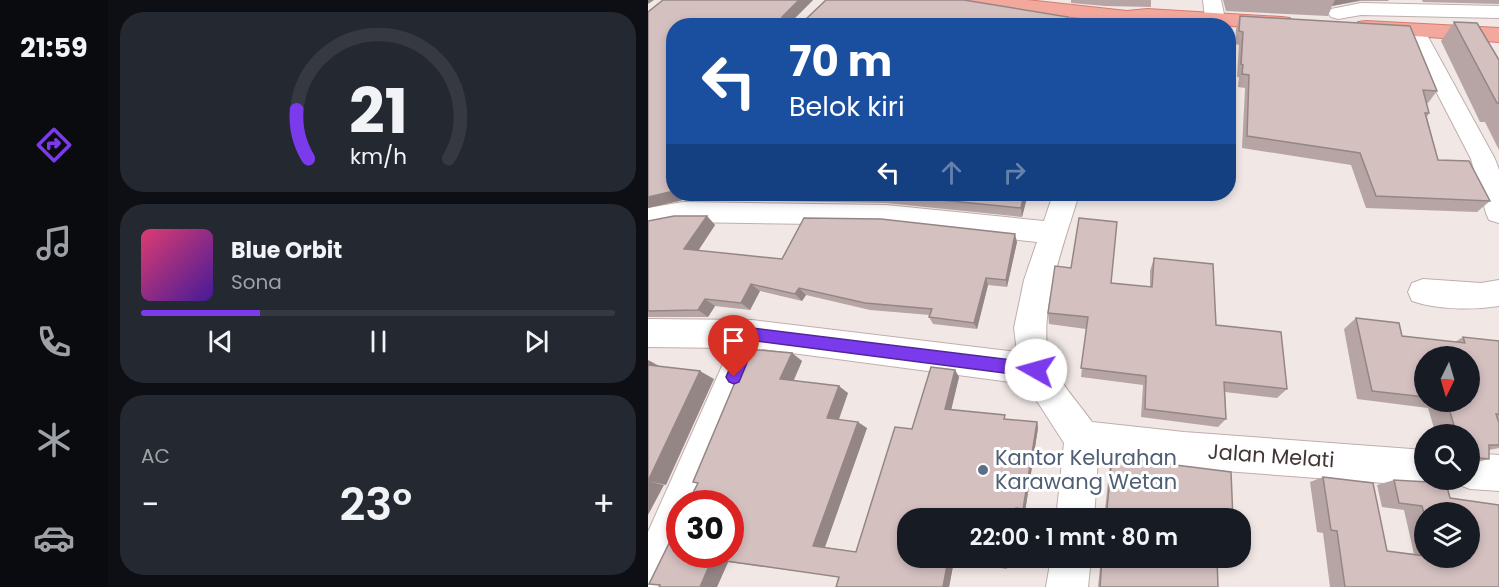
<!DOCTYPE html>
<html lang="id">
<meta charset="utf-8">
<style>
body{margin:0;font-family:Poppins,sans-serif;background:#242831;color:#f1f3f6;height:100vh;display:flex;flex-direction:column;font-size:22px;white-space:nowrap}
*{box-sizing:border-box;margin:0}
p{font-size:20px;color:#9ea1a6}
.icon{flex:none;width:33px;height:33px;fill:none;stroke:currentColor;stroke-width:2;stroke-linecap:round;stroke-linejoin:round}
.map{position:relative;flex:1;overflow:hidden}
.side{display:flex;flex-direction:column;gap:12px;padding:12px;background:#0d0f14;width:540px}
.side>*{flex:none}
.banner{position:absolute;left:18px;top:18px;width:570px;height:183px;border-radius:24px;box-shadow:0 3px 9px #0003;background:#1a4fa0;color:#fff;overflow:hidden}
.needle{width:39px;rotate:185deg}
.tools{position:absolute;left:766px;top:346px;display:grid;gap:12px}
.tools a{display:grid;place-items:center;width:66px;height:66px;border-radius:50%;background:#171b24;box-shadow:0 3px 9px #0003;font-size:30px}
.speed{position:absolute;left:18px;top:490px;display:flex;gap:12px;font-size:30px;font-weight:700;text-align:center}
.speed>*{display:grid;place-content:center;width:78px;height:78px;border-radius:50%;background:#171b24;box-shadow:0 3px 9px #0003;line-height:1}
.speed .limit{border:9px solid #d22;background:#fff;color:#111}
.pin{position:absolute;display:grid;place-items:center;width:51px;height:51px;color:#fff;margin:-62px -26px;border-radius:50% 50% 50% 0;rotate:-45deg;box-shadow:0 0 6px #0007}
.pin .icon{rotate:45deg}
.me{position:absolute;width:66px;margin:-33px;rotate:277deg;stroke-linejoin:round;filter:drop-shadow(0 0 4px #0008)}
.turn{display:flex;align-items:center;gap:21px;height:126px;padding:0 24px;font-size:27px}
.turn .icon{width:78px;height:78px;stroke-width:2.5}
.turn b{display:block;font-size:42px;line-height:51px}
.lanes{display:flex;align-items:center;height:57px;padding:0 24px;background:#0003;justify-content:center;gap:30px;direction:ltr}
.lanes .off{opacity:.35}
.big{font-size:45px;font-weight:600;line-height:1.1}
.side .card{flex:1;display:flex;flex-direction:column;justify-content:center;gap:9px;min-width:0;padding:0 21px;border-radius:24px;background:#242831}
.side .dial{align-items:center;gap:0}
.dial svg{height:156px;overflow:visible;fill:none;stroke:#363941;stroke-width:7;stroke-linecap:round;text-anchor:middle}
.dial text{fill:#f1f3f6;stroke:none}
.song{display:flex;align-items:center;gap:18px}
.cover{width:72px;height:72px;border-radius:9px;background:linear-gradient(135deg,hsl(340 70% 55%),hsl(260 70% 35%))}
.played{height:6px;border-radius:3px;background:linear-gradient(90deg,#7c3aed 25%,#363941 25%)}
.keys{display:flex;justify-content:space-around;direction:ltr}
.heat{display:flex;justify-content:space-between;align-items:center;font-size:33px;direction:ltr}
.trip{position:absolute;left:249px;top:508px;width:354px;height:60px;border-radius:24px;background:#171b24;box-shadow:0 3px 9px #0003;font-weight:600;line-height:60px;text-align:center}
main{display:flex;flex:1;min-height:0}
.tab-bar{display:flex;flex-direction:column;width:108px;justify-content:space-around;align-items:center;background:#090b0e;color:#9ea1a6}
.tab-bar .icon{width:42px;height:42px}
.tab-bar .current{color:#7c3aed}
.tab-bar b{font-size:27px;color:#f1f3f6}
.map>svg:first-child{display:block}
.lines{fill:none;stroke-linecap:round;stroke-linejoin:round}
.minor-casing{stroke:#bfaead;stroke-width:2}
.major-casing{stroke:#d67b6f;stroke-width:2}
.minor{fill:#fff;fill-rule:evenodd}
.major{fill:#f3a89d;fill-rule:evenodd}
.wall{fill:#b7a5a5;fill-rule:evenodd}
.shaded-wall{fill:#958686}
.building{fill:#d5c0c0;stroke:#958686;stroke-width:1.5}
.route{fill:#7c3aed;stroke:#51269a;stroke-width:1.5}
.service-dot{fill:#5c6f8a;stroke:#fff;stroke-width:2}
.labels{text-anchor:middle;stroke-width:6;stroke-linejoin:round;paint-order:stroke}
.near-street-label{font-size:21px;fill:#433736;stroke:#fff}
.near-service-label{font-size:21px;fill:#4e5e75;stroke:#fff;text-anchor:start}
</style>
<main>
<nav class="tab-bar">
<b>21:59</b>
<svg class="icon current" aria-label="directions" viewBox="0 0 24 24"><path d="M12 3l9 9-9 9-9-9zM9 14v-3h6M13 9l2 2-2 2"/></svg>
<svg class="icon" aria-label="music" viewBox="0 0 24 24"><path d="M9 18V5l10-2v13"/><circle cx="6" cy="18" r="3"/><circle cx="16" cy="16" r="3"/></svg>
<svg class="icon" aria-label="phone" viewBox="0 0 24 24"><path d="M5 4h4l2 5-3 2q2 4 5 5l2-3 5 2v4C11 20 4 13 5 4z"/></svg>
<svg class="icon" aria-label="climate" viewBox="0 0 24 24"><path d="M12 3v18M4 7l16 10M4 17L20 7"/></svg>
<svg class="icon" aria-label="car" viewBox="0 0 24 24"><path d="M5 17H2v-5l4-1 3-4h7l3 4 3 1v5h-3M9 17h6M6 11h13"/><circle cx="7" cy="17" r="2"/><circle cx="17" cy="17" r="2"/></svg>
</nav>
<section class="side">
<div class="card dial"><svg viewBox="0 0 100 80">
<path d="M14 69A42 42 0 1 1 86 69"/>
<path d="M14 69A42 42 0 0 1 8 44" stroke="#7c3aed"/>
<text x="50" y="56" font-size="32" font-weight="700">21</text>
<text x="50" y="72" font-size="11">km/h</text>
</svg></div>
<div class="card">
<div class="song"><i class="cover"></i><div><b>Blue Orbit</b><p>Sona</p></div></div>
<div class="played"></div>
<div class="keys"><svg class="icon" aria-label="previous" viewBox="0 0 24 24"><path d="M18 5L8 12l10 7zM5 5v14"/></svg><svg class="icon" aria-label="pause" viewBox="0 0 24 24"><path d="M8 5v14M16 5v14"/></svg><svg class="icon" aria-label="next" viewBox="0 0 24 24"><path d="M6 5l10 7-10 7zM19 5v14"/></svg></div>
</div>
<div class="card"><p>AC</p>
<div class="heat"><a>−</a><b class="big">23°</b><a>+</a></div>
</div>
</section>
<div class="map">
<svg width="851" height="587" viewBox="0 0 851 587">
<rect width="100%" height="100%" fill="#f1e8e6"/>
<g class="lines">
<defs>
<path id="minor" d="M555,0H573L577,19L574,23H560L557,19Z
M713,3L851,6V18L713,15L690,19L683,17L680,13L683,9Z
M769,29L776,31L779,35L847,159L851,170V223L841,220L838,213L823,159L759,35L762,31Z
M405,194H431C418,238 385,322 404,365C412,383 432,405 444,422L536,432L777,450V480L790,481L777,486L536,468L450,459L446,519H408L416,443L378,384L114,349L51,504H32V552L17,587H0V532L82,348L0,347V319L104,320L369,352L366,328L376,280L389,242L238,225L35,222L0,230V208L35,202L238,205L396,221Z
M775,279L833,283L851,280V306C825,310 790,310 764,301L760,292L764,283Z
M822,453L851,455V491L822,489L809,484L807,480H822Z
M403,558H443L440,587H398Z"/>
<path id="major" d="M312,0H379L479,11L499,9L634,17L642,18L645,23L642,28L634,29L499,21L479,23L322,6L315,4Z
M718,21L851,28V42L710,32L707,27L710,22Z"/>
</defs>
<use href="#minor" class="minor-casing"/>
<use href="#major" class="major-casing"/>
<use href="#minor" class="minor"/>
<use href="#major" class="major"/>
</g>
<path class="wall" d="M15,0H165L146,19L420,17L26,26V194H380L374,217L238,203L122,201L96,195L91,201L35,200L0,208V12Z
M423,0H503V7L457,6L423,3Z
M575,0H741L740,1H713L684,6L680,16L578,11Z
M774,0H851V4L775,2Z
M592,16L789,91L780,103H779L781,113L779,117L790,160L842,201L829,212L718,208L703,165L594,148L597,88L590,87L591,77H589L591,45L587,44L588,29Z
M806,22L851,60V150L837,122H832L793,41Z
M59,216L67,225L50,251L134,259L369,242L359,287L340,285L329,329L285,324L281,317L282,315L222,310L158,295L154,301L112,291L102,310L67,306L60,317H0V221Z
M506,258L568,325L639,389L629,398L577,392L578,419L570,427L493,417L495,385L433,377L438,329L401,324L400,313L463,283L502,287V271Z
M708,318L754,336L807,342L815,337L851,341V448L841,450V459L822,464V435H788L780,408L709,399L696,329ZM777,357L822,402H777Z
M144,353L154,361L146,380L200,393L190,420L219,428L177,547L208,552L264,429L307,370L311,377L303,409L358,419L389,422L390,428L377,512L371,511L361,568L306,561L301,587H188L191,577L80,562L69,587Z
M464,457L585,519H456L462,463Z
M675,477L739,551L766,554L756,510L734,507L729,485L746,480L802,498L851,587H682L675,533L669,532L662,482ZM777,513L822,558H777Z
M453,558H569L570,587H450Z"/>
<path class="shaded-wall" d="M0,0H6L0,4Z
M151,0H165L139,26L134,17Z
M687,0H713L684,6Z
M420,17V26H416Z
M26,191V194H28L35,200L0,208V197Z
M85,194H95L96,195L91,201Z
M376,194H380L374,217L373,208Z
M59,216L67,225L46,257L36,249Z
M367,234L369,242L359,287L358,280Z
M338,278L340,285L329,329L326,323Z
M103,284L112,291L102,310L93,303Z
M151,288L158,295L154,301L147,294Z
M57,299L67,306L60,317L50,310Z
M144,353L154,361L143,386L132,379Z
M0,360L15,368L0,366Z
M307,370L311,377L302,415L297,409Z
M52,371L66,379L18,485L0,481Z
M191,386L200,393L189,425L179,418Z
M210,422L219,428L177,547L165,546Z
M389,422L390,428L377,512L375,509Z
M0,481L16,485L0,515Z
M368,508L371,511L369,519H366Z
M360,558H363L361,568H358Z
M64,559L81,560L69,587H52Z
M300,560L306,561L301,587H295Z"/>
<path class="building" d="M15,0H151L134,17L136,19H158L178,0H316L420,17L416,26H26V191L0,197V12Z
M592,16L762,26L789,91L775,90L781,113H777L790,160L821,161L842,201L728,196L712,153L599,136L601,75L594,74L595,65L593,64L595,32L591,31Z
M806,22L829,23L851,60V103H849Z
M181,194H376L373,208L234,194Z
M26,216H59L36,249L134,259L156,218L233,219L367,234L358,280L338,278L326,323L281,317L284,309L217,303L151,288L147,294L103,284L93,303L57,299L50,310L0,311V221Z
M431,218L469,222L463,283L504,287L506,258L565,264L568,325L633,332L639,389L576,382L578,419L497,409L498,376L433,368L440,317L400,313L407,266L423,268Z
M708,318L751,323L754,336L817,343L815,337L851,341V414H848L851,423V445H841V459L822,457V435H809L799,402H822V357H777V397L724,391Z
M101,349L144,353L132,379L191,386L179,418L210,422L165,546L208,552L247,427L264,429L283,367L307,370L297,409L357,415L356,419L389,422L375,509L368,508L366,519H260V558H360L358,568L300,560L295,587H188L191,577L64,559L52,587H11L12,585L1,584L32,521V555H82V504H39L50,483L45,482Z
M0,365L52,371L0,481Z
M464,457L583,472L585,519H458Z
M675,477L725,483L739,551L777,556V558H822V513H777V517L774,506L751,503L746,480L798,483L802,498L851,505V587H697L689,531L683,530Z
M454,558H569L570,587H452Z"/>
<path class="route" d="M104,328L388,363L393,365L395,370L393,375L388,377L108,341L91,382L86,384L81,382L78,377L99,329Z"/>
<circle class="service-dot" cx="335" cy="470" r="6"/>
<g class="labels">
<g class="near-street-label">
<text transform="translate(623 456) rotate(4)" y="7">Jalan Melati</text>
</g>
<g class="near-service-label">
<text x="347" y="465">Kantor Kelurahan<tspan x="347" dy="24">Karawang Wetan</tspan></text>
</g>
</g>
</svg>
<div class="tools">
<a><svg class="needle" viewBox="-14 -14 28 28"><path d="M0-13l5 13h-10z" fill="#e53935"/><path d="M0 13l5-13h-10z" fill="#9ea1a6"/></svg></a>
<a><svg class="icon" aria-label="search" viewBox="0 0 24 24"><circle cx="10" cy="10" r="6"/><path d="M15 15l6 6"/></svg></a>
<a><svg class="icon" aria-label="layers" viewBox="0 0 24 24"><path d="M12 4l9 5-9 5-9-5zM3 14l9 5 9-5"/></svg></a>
</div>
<div class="speed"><div class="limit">30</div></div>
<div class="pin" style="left:86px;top:377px;background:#d93025"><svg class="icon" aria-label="arrive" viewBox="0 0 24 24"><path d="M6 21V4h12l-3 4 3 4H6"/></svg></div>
<svg class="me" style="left:388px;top:370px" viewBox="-20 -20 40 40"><circle r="19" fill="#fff"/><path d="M0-13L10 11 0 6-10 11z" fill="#7c3aed"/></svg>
<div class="trip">22:00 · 1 mnt · 80 m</div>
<div class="banner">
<div class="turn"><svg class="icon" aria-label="left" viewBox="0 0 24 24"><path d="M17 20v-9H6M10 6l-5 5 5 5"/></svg><div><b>70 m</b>Belok kiri</div></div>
<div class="lanes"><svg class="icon" aria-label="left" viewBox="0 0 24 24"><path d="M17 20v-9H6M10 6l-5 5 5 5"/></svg><svg class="icon off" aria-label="ahead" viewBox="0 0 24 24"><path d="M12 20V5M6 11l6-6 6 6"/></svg><svg class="icon off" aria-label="right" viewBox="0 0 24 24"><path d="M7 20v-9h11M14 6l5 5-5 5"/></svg></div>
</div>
</div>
</main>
